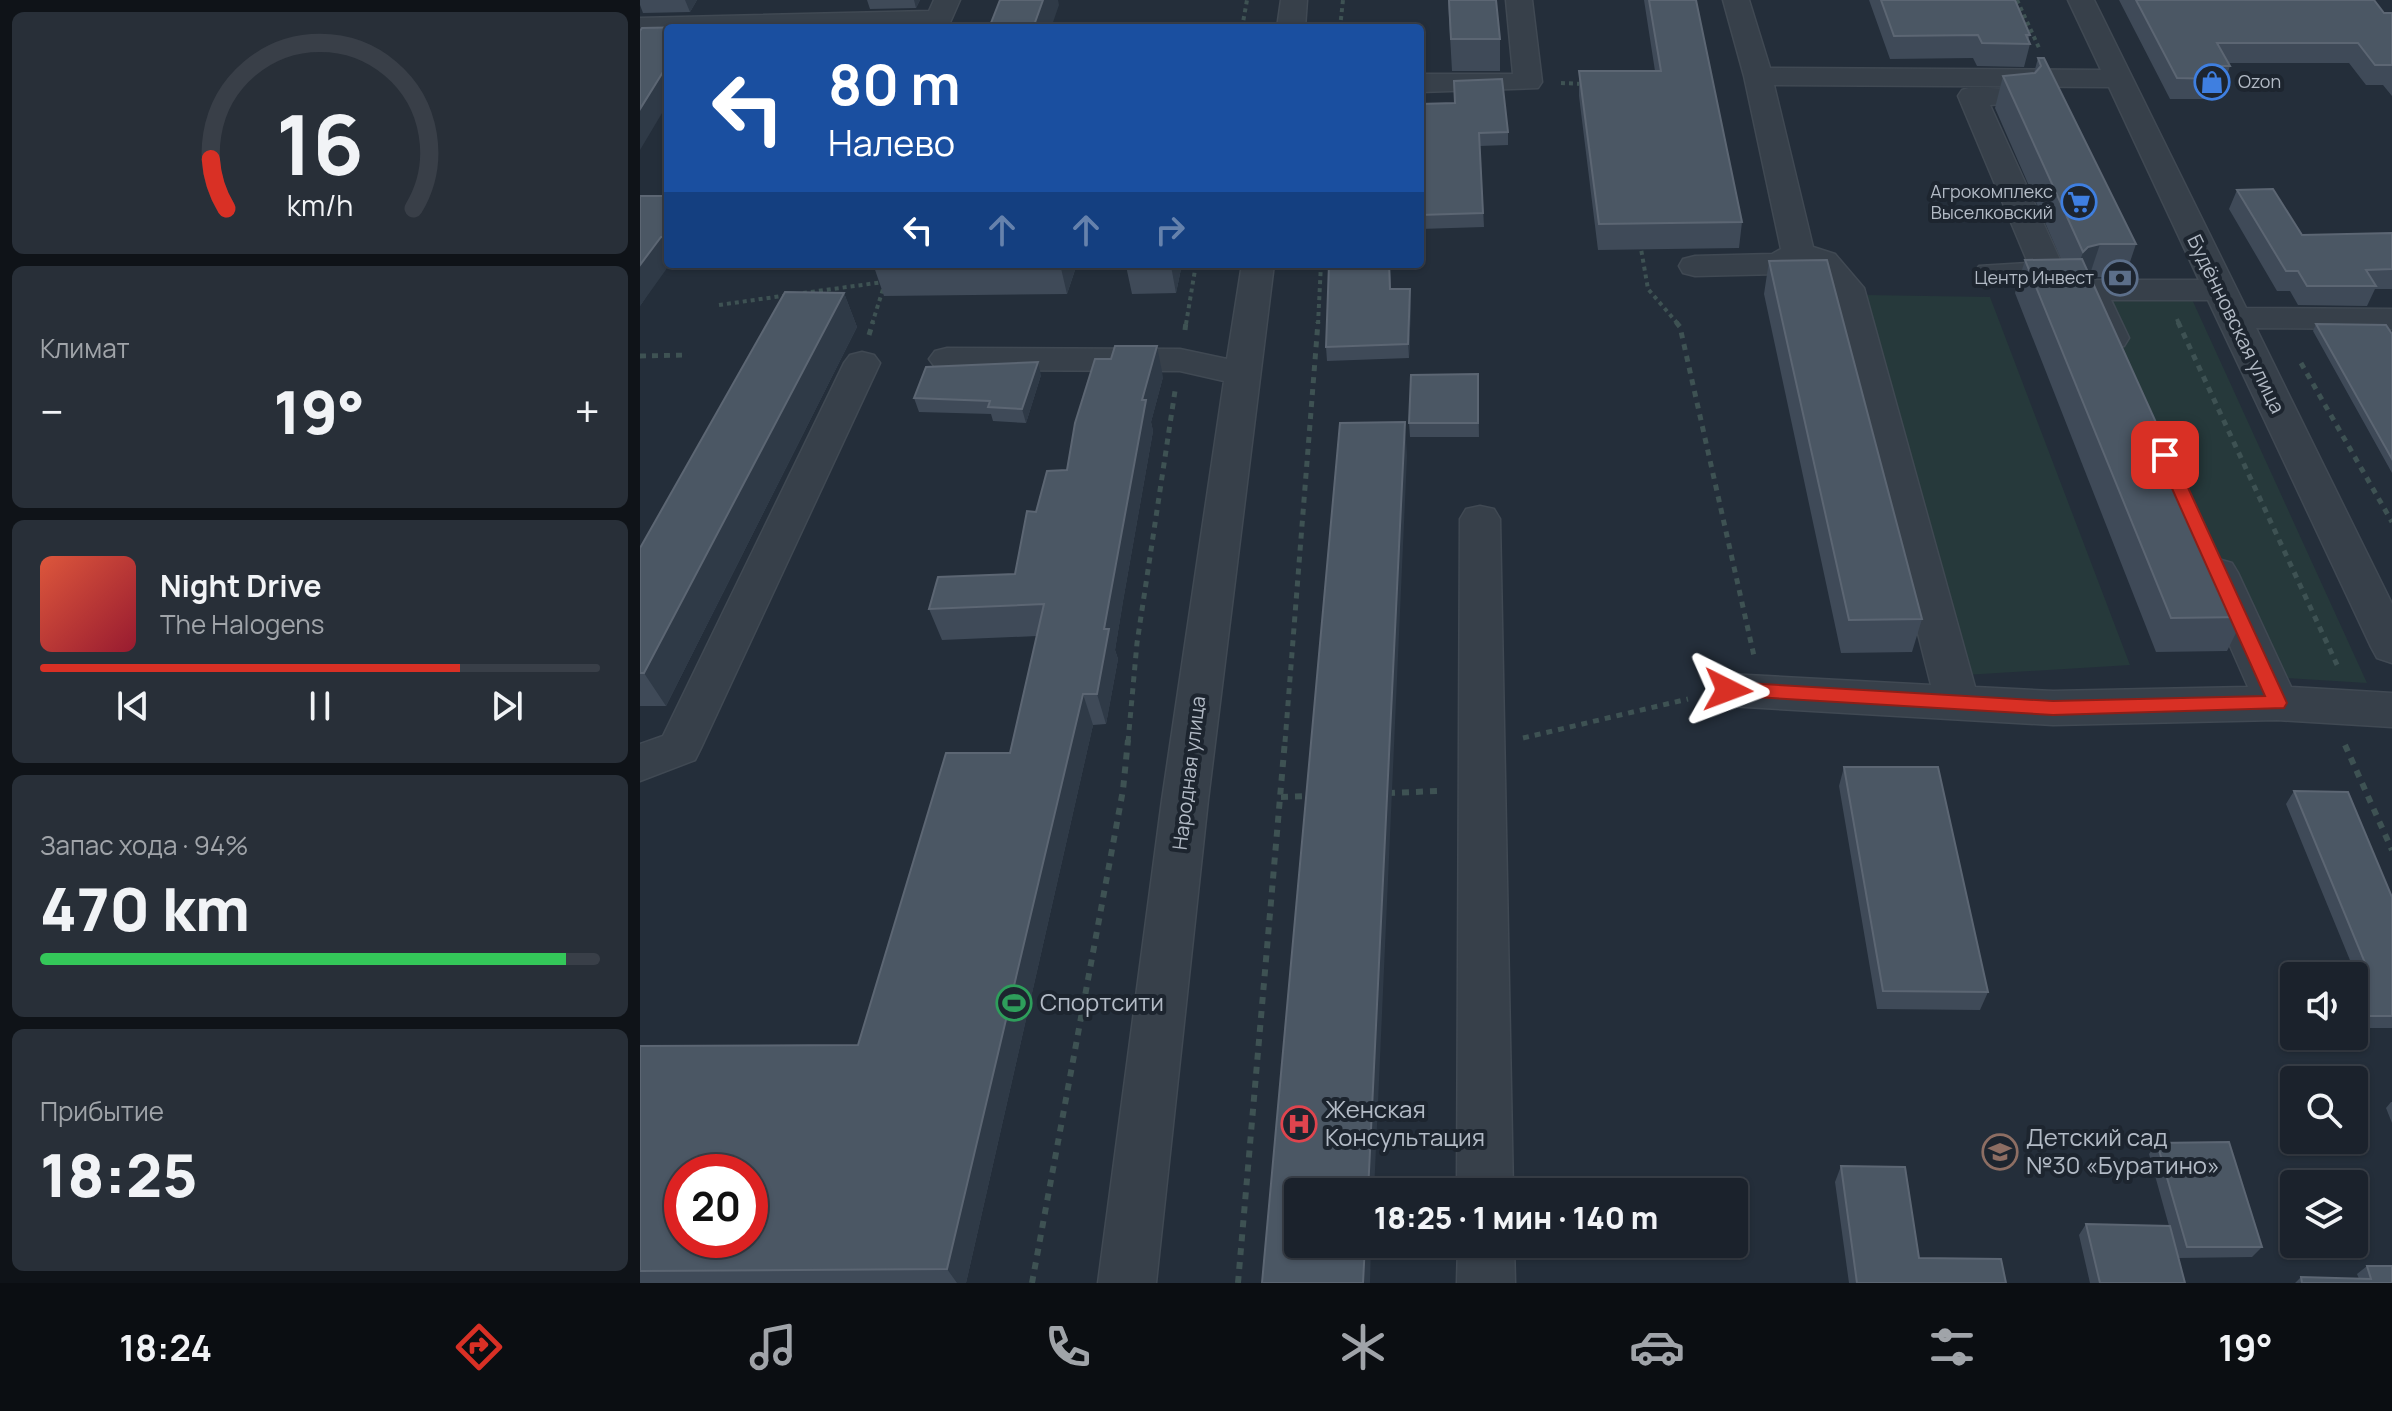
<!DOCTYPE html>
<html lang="ru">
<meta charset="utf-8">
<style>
body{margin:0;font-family:Manrope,sans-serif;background:#282f38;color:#f1f3f6;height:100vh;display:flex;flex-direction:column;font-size:30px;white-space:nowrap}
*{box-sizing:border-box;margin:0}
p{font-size:26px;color:#a0a4a9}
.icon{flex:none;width:44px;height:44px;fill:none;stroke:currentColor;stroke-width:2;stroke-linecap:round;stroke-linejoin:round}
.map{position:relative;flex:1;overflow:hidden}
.sheet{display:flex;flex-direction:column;gap:12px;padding:12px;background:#0f1318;width:640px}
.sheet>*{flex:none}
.hud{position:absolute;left:24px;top:24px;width:760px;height:244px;border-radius:8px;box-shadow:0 2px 6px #0004,0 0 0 2px #393f48;background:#1a4fa0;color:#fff;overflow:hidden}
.controls{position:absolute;left:1640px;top:962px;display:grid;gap:16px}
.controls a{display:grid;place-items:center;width:88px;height:88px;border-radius:8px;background:#1b222c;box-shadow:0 2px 6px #0004,0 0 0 2px #393f48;font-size:40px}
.speed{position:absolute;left:24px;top:1154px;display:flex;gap:16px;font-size:40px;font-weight:700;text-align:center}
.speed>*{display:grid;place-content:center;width:104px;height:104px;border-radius:50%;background:#1b222c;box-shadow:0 2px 6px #0004,0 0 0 2px #393f48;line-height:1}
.speed .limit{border:12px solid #d22;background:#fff;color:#111}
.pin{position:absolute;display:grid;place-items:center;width:68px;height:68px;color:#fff;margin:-34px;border-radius:16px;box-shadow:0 4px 12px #0006}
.me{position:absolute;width:88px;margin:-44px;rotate:93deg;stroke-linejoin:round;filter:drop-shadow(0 0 6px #0008)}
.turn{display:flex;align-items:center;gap:28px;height:168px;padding:0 32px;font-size:36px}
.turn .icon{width:104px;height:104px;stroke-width:2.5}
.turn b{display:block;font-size:56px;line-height:68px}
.lanes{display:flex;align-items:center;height:76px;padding:0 32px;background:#0003;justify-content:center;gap:40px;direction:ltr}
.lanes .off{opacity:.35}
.big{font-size:60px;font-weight:800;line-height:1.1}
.sheet .widget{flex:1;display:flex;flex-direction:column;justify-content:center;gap:12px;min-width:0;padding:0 28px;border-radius:12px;background:#282f38}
.sheet .dial{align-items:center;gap:0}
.dial svg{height:208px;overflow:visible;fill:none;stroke:#393f48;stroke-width:7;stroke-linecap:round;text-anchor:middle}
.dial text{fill:#f1f3f6;stroke:none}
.song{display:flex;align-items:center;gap:24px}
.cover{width:96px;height:96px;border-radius:12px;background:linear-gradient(135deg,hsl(10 70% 55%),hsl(350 70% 35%))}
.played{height:8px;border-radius:4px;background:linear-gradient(90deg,#d93025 75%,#393f48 75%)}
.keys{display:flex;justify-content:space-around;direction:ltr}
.heat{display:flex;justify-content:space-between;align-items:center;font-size:44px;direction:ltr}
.charge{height:12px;border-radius:6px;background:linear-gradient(90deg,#34c759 94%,#393f48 0)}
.trip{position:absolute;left:644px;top:1178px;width:464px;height:80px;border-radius:8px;background:#1b222c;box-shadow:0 2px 6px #0004,0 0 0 2px #393f48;font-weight:800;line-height:80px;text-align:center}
.menu{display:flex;height:128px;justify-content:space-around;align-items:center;background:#0b0e12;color:#a0a4a9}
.menu .icon{width:56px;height:56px}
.menu .selected{color:#d93025}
.menu b{font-size:36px;color:#f1f3f6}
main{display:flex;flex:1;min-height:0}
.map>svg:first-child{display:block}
.green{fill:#26393b}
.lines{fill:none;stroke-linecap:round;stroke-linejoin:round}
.minor-casing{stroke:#404953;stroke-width:3}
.path-far2{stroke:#3e5253;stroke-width:4;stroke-dasharray:4 4;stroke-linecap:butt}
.path-far1{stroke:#3e5253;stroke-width:5;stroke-dasharray:6 6;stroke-linecap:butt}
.path{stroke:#3e5253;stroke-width:6;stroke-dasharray:7 7;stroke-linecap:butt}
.minor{fill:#37404a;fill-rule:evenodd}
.wall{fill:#3f4a58}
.shaded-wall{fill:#2f3a47}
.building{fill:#4b5764;stroke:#5c6673;stroke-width:2;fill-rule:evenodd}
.route{fill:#d93025;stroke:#8d1f18;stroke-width:2}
.labels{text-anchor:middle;stroke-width:8;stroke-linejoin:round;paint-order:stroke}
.far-poi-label{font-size:18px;fill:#b3bbc6;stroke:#1d252f;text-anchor:end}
.street-label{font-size:20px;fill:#b3bbc6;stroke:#1d252f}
.near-poi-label{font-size:24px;fill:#b3bbc6;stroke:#1d252f;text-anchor:start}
</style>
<main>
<section class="sheet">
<div class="widget dial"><svg viewBox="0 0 100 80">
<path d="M14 69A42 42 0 1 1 86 69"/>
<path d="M14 69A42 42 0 0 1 8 50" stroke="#d93025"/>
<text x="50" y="56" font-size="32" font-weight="700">16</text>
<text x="50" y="72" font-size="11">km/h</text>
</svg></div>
<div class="widget"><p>Климат</p>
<div class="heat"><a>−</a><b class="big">19°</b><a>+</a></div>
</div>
<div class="widget">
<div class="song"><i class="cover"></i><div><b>Night Drive</b><p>The Halogens</p></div></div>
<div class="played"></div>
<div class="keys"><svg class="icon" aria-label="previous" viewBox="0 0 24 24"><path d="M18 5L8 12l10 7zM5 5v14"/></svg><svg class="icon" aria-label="pause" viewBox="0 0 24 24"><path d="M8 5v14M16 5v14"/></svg><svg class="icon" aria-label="next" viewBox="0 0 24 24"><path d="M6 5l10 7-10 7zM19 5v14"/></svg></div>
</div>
<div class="widget"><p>Запас хода · 94%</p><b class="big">470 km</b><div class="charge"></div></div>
<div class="widget"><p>Прибытие</p><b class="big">18:25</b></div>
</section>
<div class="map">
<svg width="1752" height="1283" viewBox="0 0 1752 1283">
<rect width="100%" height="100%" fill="#242e3a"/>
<path class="green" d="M1226,295L1350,297L1490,665L1325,675Z
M1451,295H1550L1727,683L1613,676Z"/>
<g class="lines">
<defs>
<path id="minor" d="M294,0H320L309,25L260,28H28V33L0,34V18L289,11Z
M641,0H667L665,28H637Z
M866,0H892L902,82L898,88L780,92V74H873Z
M1083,0H1109L1130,68L1461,70L1428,0H1454L1606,308L1752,309V329L1616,328L1752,604V663L1737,658L1731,647L1568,300H1471L1489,338L1484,346L1472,349L1460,346L1433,290L1438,283L1450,280H1559L1469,87L1134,85L1173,247L1195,254L1224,288L1335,687L1413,691L1608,687L1558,573L1564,563L1578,559L1592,563L1598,573L1651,687L1752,693V727L1637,720L1413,725L1088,706L1073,702L1066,690L1073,678L1088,674L1291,685L1191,290L1171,268L1161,265L1139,274L1055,276L1043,273L1039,266L1043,259L1055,256L1132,254L1141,249L1104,76Z
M1332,87L1386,90L1390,96L1386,102L1350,105L1426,273L1421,280C1397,286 1363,286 1339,280L1334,273L1339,266L1388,263L1318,96L1322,90Z
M602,264H634L568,800L516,1283H458L522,800L584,381L540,371L307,370L295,367L289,359L295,351L307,348L540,349L587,359Z
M222,352L234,355L240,363L61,748L55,760L0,781V744L23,736L204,363L210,355Z
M840,506L854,509L860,519L873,1192H817L820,519L826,509Z
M818,1244H874L875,1283H817Z"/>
</defs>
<use href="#minor" class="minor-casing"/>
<path class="path-far2" d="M1377,0L1400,50
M602,28L607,0
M700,28L703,0
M921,83L943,84
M1000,243L1008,289L1038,324
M163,293L244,282
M79,305L149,295
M1537,319L1539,324
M232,324L245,283
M546,324L556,264
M678,324L681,264"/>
<path class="path-far1" d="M1036,322L1040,327L1114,656
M1538,322L1699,669
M545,330L546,322
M229,335L233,322
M0,356L48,355
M1661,363L1752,522
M883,738L1048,699
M488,742L497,643L535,391
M645,742L678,322"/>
<path class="path" d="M1705,745L1752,850
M748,793L798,791
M641,797L671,796
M392,1283L483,790L488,740
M598,1283L645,740"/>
<use href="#minor" class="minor"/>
</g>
<path class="wall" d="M0,0H57L50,12L3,13L0,5Z
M227,0H280L276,8L230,9Z
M808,0H856L860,39V71H812Z
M1004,0H1056L1102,222L1099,248L958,250L939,96V71H1015Z
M1229,0H1375L1390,35L1388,40L1390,44L1384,67L1337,66L1333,58L1250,59Z
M1479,0H1734L1744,13H1752V96L1743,85H1726L1709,63H1589L1590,66L1583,87H1574L1570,99H1530Z
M1398,58L1496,244L1485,277H1450L1604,617L1587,651L1516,652L1375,293L1385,260L1421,259L1355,108L1363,76L1394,73Z
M780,104L868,132V145L840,146L844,227L780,229Z
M1597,190L1662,235L1752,233V289H1735L1727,306L1658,305L1650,291H1637L1589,209Z
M28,196V264L0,306Z
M1129,261L1282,619L1272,652L1201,653L1124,294Z
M233,264H437L427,294L244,296Z
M486,264H542L536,293L492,294L486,266Z
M689,264H750L751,289L771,302L769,358L687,361L686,347Z
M204,293L217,327L26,706H0V548Z
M1676,324L1752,334V473L1673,331Z
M838,374L839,437H770L769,423Z
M401,375L386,423L353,421L351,414L279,412L274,398Z
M523,377L511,422L513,431L483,601L475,650L478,659L466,724L453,725L326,1283H0V1046L218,1045L370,753L397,636L302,640L289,609L375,574L396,512L427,470Z
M1204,767L1348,992L1340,1010L1237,1009L1199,786Z
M1654,791L1752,897V1028H1714V976H1654V1025L1638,982L1647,970H1714L1646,804Z
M1751,1102H1752V1123L1746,1108Z
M1517,1143L1622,1247L1612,1257L1539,1258L1545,1283H1450L1439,1235L1446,1224L1529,1226L1509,1154Z
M1201,1166L1279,1258L1366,1283H1209L1195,1182Z
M1727,1266L1752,1283H1655L1661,1277L1719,1279L1717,1274Z"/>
<path class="shaded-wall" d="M45,0H57L50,12Z
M274,0H280L276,8Z
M403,0H418L419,5L411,28H393Z
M28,64V103L0,150V109Z
M21,237L28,252V264H30L0,306V265Z
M1460,244L1449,277L1432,286L1443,252L1448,247Z
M420,264H437L427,294Z
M532,264H542L536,293L531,266Z
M770,289L771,302L769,358L768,344Z
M204,293L217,327L26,706L4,673Z
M517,346L523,377L511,422L513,431L483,601L475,650L478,659L466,724L457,694L464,629L502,400Z
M398,362L401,375L386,423L382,409Z
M765,422L767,456L734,1192H728Z
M443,694L453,725L326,1283H317L307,1269Z
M725,1244H731L730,1283H723Z"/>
<path class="building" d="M360,0H403L393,28H349Z
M809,0H856L860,39H811Z
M1009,0H1056L1102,222L959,224L939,71H1021Z
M1241,0H1375L1390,35H1386L1390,44L1342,43L1338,35L1254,36Z
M1496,0H1734L1744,13H1752V65H1735L1718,43H1577L1590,66H1569L1577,79L1537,78Z
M51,27L50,28H28V64L0,109V31L2,28Z
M1398,58H1404L1496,244H1460L1448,247L1443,252L1363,76L1395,73L1401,66Z
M862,79L868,132L839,133L843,213L780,215V104L815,103L814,81Z
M1633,189L1662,235L1752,233V269L1726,270L1736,286H1667L1658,271H1646L1597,190Z
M0,196H28V235L27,237H21L0,265Z
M1442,259L1604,617L1531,618L1385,260Z
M1187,260L1282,619L1209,620L1129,261Z
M486,264H532L531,266H486Z
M689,264H749L750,289H770L768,344L686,347Z
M145,292L204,293L4,673H0V548Z
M1676,324L1746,325L1752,334V459Z
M475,346H517L502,400H506L464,629H469L457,694H443L307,1269L0,1271V1046L218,1045L306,753H370L404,604L289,609L298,577L375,574L387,511L396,512L407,471L427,470L435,423L455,359H471ZM42,1172H110V1240H42Z
M398,362L382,409L348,407L350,401L274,398L286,367Z
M838,374V423H769L771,375Z
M765,422L728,1192H658V1244H725L723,1283H622L700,423Z
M1204,767H1298L1348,992L1243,991Z
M1654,791L1708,792L1752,897V1016H1714V976H1654V988L1647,970H1728Z
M1589,1142L1622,1247H1547L1517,1143Z
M1201,1166L1265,1167L1279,1258L1361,1259L1366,1283H1217Z
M1446,1224L1530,1226L1545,1283H1460Z
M1727,1266H1752V1283H1662L1661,1277L1731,1279Z"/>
<path class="route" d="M1525,450L1533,455L1647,703L1644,708L1413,715L1081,695L1078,690L1081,685L1088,682L1413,701L1625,696L1517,455Z"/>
<defs>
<symbol id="shop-ring" viewBox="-11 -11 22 22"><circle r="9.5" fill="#1d252f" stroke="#3f7fe0" stroke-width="1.5"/><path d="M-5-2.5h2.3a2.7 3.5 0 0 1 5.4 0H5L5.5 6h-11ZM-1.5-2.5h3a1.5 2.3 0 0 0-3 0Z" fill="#3f7fe0"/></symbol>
<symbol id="supermarket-ring" viewBox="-11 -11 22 22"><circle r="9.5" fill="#1d252f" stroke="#3f7fe0" stroke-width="1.5"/><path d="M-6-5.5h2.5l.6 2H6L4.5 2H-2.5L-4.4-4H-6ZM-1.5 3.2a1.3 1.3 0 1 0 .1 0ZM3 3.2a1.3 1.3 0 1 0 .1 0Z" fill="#3f7fe0"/></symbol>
<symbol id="bank-ring" viewBox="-11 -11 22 22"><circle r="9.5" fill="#1d252f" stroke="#5c6f8a" stroke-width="1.5"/><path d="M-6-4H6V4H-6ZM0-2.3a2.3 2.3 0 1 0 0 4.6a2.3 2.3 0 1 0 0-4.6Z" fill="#5c6f8a"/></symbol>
<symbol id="stadium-ring" viewBox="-11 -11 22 22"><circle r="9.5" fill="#1d252f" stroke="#2e9e5b" stroke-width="1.5"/><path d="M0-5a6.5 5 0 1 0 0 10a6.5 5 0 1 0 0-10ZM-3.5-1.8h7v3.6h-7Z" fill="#2e9e5b"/></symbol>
<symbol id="hospital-ring" viewBox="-11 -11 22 22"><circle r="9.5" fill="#1d252f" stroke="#e0444e" stroke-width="1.5"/><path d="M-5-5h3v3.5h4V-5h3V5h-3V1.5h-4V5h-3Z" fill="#e0444e"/></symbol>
<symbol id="school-ring" viewBox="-11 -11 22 22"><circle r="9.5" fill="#1d252f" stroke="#8d6e63" stroke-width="1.5"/><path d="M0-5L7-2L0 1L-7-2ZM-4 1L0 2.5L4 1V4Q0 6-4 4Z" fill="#8d6e63"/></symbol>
</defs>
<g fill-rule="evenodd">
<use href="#shop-ring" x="1552" y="62" width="40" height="40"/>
<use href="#supermarket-ring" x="1419" y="182" width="40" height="40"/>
<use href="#bank-ring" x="1460" y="258" width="40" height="40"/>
<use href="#stadium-ring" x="354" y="983" width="40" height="40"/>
<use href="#hospital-ring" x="639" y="1104" width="40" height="40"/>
<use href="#school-ring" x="1340" y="1132" width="40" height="40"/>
</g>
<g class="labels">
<g class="far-poi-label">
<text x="1598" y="88" text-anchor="start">Ozon</text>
<text x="1413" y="198">Агрокомплекс<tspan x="1413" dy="21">Выселковский</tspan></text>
<text x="1454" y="284">Центр Инвест</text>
</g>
<g class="street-label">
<text transform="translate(1596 324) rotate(64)" y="7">Будённовская улица</text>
<text transform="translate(549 773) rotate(-83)" y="7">Народная улица</text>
</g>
<g class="near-poi-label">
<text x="400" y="1011">Спортсити</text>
<text x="685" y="1118">Женская<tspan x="685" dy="28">Консультация</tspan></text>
<text x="1386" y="1146">Детский сад<tspan x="1386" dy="28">№30 «Буратино»</tspan></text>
</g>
</g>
</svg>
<div class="controls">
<a><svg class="icon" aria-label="sound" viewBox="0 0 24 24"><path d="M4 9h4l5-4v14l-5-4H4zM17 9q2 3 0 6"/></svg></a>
<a><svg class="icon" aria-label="search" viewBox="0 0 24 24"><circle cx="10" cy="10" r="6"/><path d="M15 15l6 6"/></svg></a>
<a><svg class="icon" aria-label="layers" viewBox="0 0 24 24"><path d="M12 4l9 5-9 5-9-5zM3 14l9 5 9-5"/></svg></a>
</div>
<div class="speed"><div class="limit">20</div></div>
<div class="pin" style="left:1525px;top:455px;background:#d93025"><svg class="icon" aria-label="arrive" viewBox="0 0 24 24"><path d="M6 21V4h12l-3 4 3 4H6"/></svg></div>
<svg class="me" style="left:1088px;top:690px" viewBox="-20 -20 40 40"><path d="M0-17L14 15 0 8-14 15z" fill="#d93025" stroke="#fff" stroke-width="4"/></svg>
<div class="trip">18:25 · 1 мин · 140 m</div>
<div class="hud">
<div class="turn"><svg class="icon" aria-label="left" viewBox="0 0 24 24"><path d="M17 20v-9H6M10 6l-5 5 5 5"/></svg><div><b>80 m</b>Налево</div></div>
<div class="lanes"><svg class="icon" aria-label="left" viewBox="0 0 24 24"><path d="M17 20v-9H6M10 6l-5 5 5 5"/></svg><svg class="icon off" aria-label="ahead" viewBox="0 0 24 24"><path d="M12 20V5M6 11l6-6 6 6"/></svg><svg class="icon off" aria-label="ahead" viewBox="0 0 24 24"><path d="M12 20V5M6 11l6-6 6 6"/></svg><svg class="icon off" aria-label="right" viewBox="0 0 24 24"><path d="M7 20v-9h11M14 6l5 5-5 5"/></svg></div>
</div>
</div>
</main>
<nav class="menu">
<b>18:24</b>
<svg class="icon selected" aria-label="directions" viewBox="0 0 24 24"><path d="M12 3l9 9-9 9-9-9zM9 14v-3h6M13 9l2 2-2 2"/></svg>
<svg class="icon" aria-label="music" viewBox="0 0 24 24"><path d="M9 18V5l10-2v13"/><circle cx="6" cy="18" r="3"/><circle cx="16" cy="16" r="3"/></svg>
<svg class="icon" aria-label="phone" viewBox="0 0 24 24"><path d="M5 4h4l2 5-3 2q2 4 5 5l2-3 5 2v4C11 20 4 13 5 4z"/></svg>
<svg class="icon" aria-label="climate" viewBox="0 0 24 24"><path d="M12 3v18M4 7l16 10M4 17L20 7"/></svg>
<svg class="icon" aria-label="car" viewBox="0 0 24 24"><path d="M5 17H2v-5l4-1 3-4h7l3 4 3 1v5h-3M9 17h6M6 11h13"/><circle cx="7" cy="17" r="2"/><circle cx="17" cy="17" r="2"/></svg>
<svg class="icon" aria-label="filters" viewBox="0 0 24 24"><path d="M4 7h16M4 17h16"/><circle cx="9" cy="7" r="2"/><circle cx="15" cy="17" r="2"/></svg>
<b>19°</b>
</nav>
